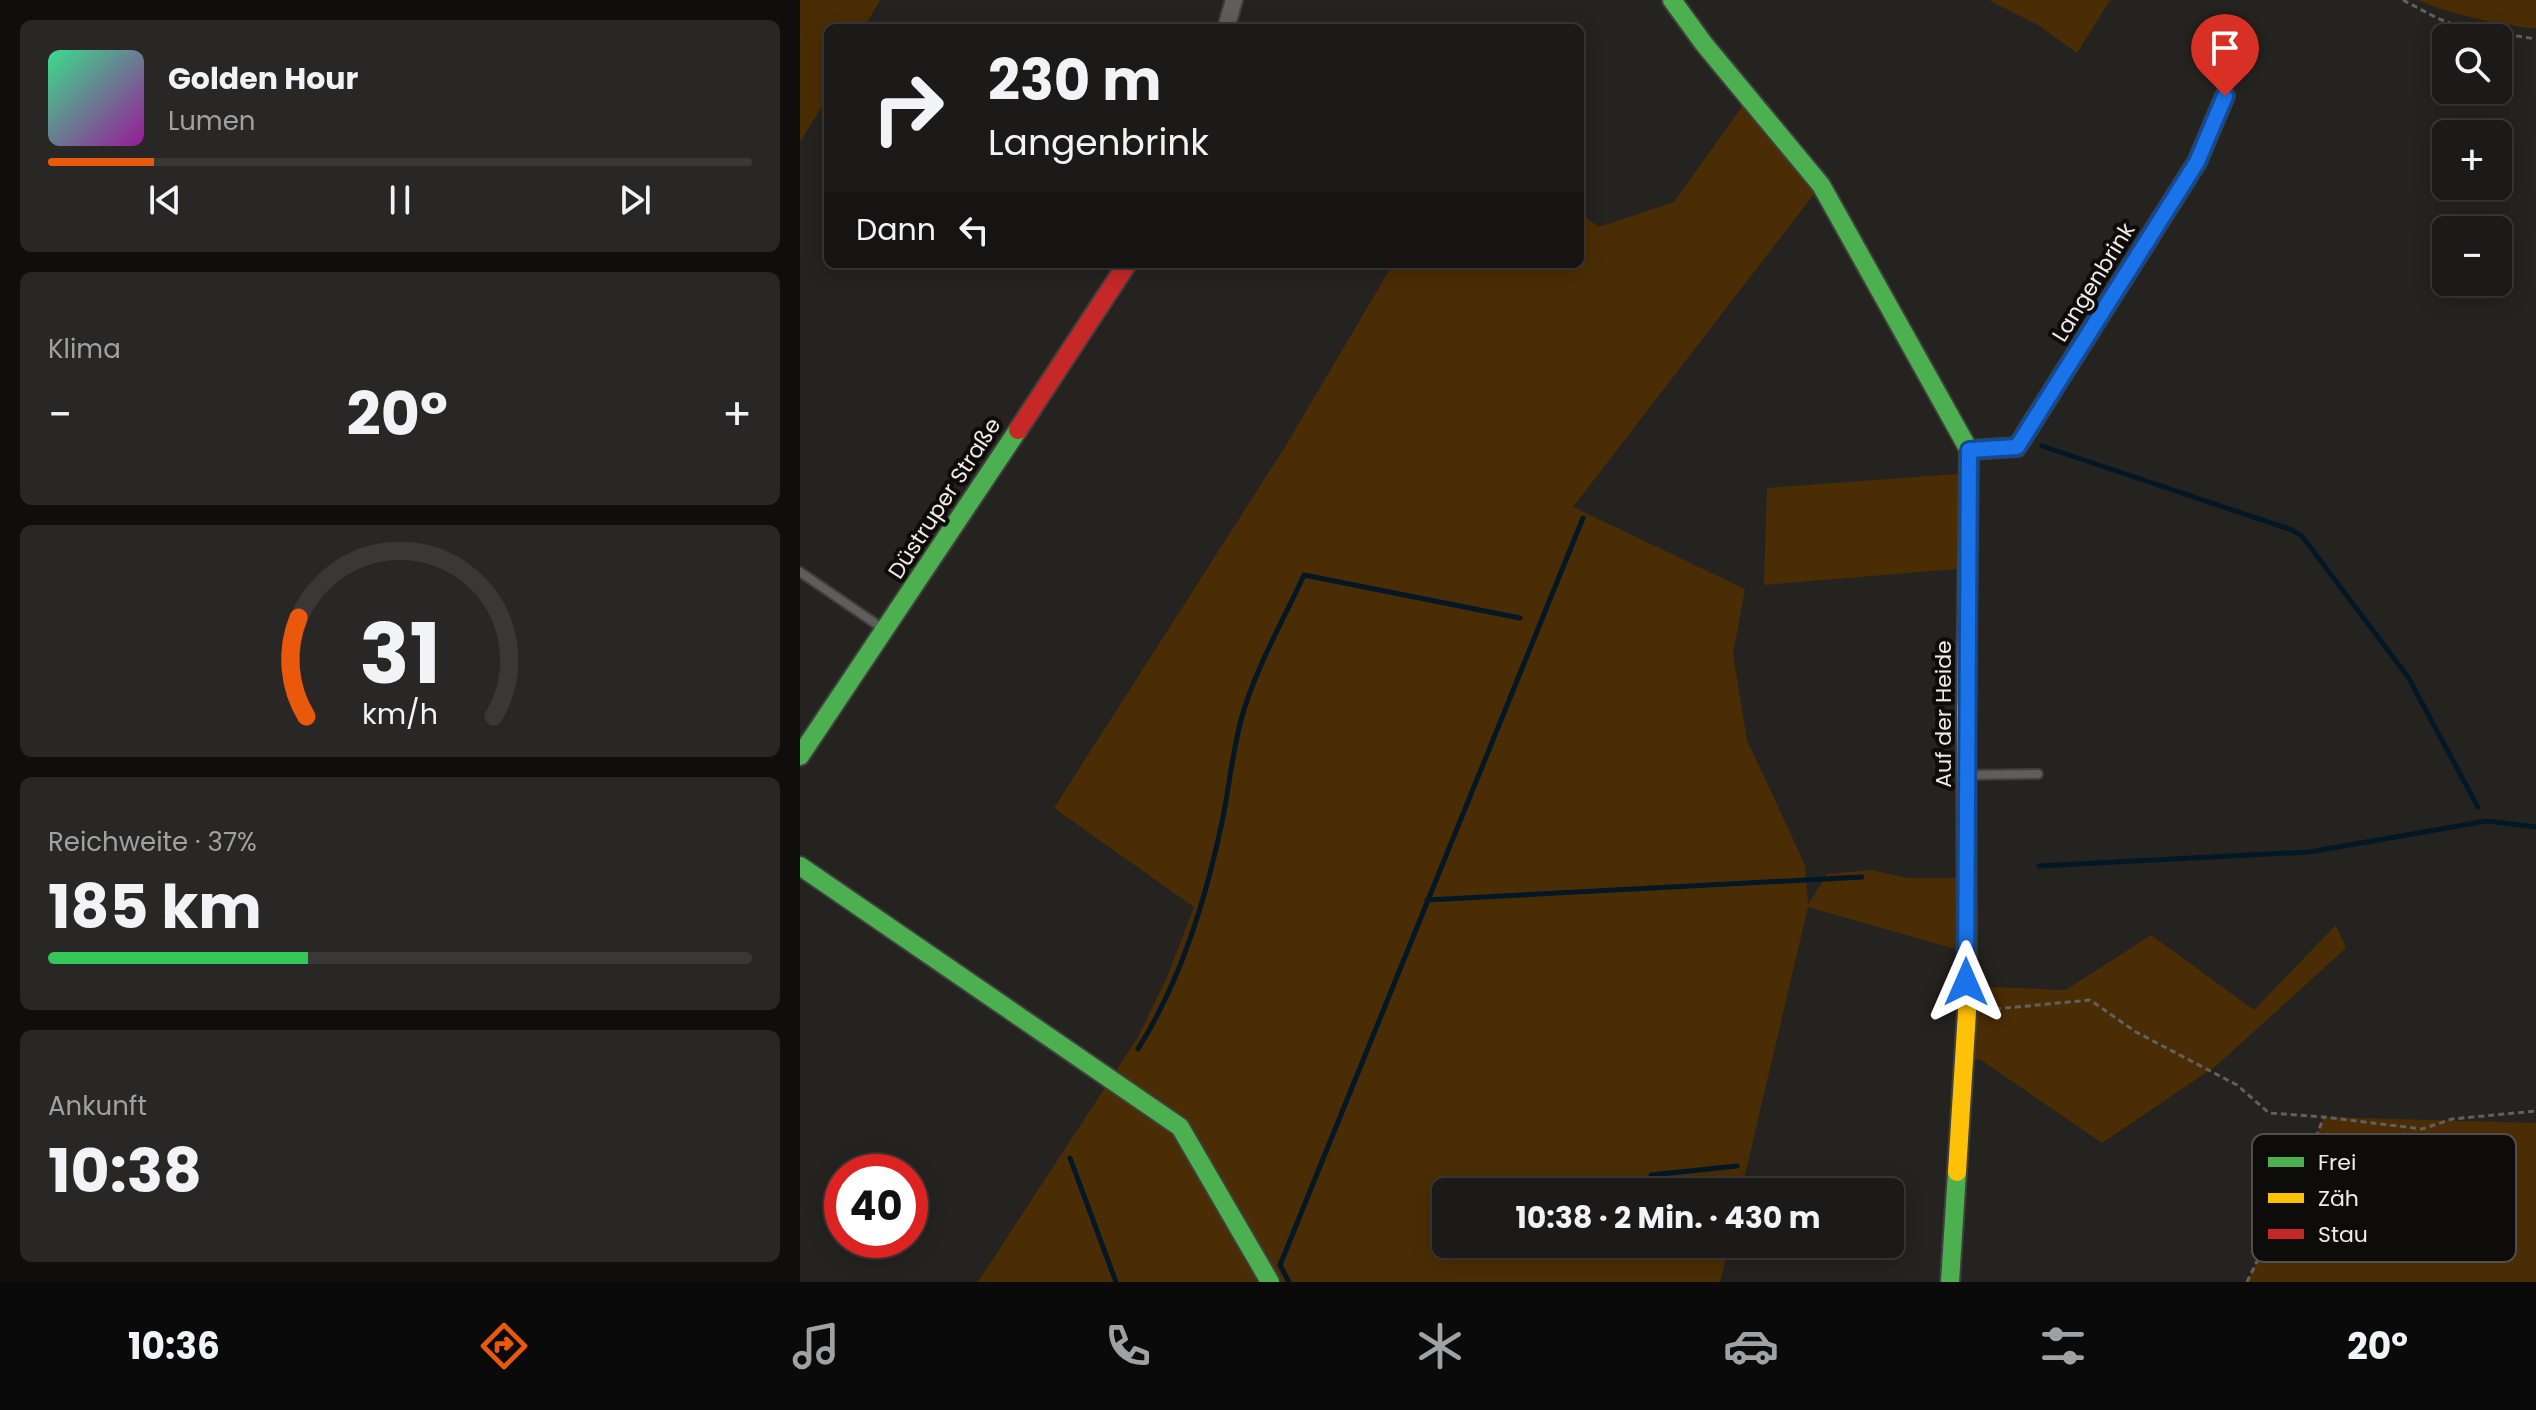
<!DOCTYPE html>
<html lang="de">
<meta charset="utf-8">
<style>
body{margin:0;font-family:Poppins,sans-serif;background:#292725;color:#f1f3f6;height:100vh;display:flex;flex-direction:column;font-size:30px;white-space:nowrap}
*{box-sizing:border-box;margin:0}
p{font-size:26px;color:#a0a1a2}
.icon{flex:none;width:44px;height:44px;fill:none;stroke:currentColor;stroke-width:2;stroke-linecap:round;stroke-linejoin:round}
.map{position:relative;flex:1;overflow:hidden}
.details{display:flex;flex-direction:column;gap:20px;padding:20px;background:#0f0e0d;width:800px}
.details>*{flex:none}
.guide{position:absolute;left:24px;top:24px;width:760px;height:244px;border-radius:12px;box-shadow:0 4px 20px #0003,0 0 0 2px #3a3837;background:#1c1a18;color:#f1f3f6;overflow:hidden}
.tools{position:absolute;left:1632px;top:24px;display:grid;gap:16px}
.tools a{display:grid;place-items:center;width:80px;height:80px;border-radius:12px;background:#1c1a18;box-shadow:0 4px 20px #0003,0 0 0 2px #3a3837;font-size:40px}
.speed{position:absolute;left:24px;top:1154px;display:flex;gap:16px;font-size:40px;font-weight:700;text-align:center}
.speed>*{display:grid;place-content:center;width:104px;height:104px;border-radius:50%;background:#1c1a18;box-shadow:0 4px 20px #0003,0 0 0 2px #3a3837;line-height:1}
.speed .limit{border:12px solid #d22;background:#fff;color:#111}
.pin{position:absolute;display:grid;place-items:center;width:68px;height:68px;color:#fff;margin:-82px -34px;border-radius:50% 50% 50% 0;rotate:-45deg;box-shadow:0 0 8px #0007}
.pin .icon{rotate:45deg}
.me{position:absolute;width:88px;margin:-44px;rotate:0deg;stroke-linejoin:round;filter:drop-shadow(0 0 6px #0008)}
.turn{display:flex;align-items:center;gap:28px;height:168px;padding:0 32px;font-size:36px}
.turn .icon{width:104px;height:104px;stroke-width:2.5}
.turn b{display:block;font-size:56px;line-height:68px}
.then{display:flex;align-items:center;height:76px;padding:0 32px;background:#0003;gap:16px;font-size:30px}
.big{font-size:60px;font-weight:700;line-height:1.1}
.details .card{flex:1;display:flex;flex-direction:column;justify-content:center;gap:12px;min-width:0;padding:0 28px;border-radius:12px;background:#292725}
.details .dial{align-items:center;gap:0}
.dial svg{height:208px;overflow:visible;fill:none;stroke:#3a3837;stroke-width:7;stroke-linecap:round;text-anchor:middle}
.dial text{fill:#f1f3f6;stroke:none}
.song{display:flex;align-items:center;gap:24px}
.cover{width:96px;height:96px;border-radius:12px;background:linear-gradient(135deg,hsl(150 70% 55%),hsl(300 70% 35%))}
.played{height:8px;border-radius:4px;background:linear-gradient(90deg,#ea580c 15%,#3a3837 15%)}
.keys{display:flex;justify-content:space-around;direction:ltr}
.heat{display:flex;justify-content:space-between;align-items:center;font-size:44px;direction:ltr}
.charge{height:12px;border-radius:6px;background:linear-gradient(90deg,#34c759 37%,#3a3837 0)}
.trip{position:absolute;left:632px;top:1178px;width:472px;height:80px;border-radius:12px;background:#1c1a18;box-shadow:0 4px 20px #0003,0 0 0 2px #3a3837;font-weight:700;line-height:80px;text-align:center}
.tab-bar{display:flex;height:128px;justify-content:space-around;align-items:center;background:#0b0a0a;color:#a0a1a2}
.tab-bar .icon{width:56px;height:56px}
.tab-bar .current{color:#ea580c}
.tab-bar b{font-size:36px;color:#f1f3f6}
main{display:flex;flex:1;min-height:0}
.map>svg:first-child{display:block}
.green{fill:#4a2d04}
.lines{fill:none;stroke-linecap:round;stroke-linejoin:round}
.stream{stroke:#031725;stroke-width:5}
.lane-casing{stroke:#403f3d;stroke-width:12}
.street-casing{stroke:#403f3d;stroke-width:20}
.fast-casing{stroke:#403f3d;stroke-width:22}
.slow-casing{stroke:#403f3d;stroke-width:22}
.jam-casing{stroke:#403f3d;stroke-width:22}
.path{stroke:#62605f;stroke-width:3;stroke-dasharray:6 4;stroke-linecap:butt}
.lane{stroke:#5f5e5d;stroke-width:8}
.street{stroke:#5f5e5d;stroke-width:16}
.fast{stroke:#4caf50;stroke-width:18}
.slow{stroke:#ffc107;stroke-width:18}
.jam{stroke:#c62828;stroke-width:18}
.route-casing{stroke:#114b97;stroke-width:20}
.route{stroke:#1a73e8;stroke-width:14}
.labels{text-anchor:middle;stroke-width:8;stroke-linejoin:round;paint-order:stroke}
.street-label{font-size:22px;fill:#eeebe8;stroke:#0e0c0a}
.key{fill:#0e0c0a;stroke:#514f4d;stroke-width:2}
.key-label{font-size:22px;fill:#eeebe8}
</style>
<main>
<section class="details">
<div class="card">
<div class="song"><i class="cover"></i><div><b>Golden Hour</b><p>Lumen</p></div></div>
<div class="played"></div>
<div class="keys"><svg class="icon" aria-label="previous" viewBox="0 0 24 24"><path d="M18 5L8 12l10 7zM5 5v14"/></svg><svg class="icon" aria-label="pause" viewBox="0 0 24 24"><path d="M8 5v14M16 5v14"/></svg><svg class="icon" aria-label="next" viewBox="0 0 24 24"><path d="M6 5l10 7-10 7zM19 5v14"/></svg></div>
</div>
<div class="card"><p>Klima</p>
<div class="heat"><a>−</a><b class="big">20°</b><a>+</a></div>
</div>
<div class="card dial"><svg viewBox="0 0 100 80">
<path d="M14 69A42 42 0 1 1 86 69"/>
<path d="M14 69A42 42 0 0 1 11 31" stroke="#ea580c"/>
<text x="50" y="56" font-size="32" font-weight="700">31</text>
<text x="50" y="72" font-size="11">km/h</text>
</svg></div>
<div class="card"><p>Reichweite · 37%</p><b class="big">185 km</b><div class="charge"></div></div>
<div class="card"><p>Ankunft</p><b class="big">10:38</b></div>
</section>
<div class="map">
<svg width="1736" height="1282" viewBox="0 0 1736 1282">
<rect width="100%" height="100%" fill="#252320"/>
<path class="green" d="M0,0H80L64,28H28V97L0,142Z
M1189,0H1310L1277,53L1238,25Z
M1618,0H1736V29C1695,23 1656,17 1618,0Z
M949,97L1021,185L773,507L945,589L933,654L947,740L1005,865L1008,905L1027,874L1072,870L1106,878H1166V952L1008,907L941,1192H646V1244H929L920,1282H178L338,1037L367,977L394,907L254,808L485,447L593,264H780V213L799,227L874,202Z
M1169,473L1168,568L964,585L967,488Z
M1536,925L1546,948L1416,1066L1302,1143L1181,1060H1163L1166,986L1266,990L1351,935L1454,1010Z
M1524,1117L1736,1123V1282H1447L1511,1149Z"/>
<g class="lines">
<path class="stream" d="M1242,446L1492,530L1502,536L1608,677L1678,807
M1239,866L1509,852L1687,821L1736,827
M627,900L1062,877
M338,1049C381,980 405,902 422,822C429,789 432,754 441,720C454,671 483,621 504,575L720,618
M270,1158L316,1282
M851,1175L937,1166
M489,1282L480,1265L783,518"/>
<defs>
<path id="lane" d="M0,572L85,630
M1167,775L1238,774"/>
<path id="street" d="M426,28L434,0"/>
<path id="fast" d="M872,0L904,44L1021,185L1169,450L1166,708
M1169,450L1217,447L1397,162L1425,96
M0,756L218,430
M0,866L380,1127L470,1282
M1150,1282L1157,1172"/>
<path id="slow" d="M1157,1172L1167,1012L1166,708"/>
<path id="jam" d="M218,430L327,264"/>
</defs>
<use href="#lane" class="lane-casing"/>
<use href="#street" class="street-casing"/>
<use href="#fast" class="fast-casing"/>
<use href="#slow" class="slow-casing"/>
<use href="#jam" class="jam-casing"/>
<path class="path" d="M1603,0L1637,18L1660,27L1736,39
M1185,1010L1290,1000L1336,1032L1437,1085L1469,1113L1524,1117L1622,1129L1652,1119L1736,1111
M1447,1282L1511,1149L1524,1117"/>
<use href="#lane" class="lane"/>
<use href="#street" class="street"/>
<use href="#fast" class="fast"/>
<use href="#slow" class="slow"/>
<use href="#jam" class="jam"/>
</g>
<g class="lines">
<defs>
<path id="route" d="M1166,982L1169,450L1217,447L1397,162L1425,96"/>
</defs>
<use href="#route" class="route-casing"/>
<use href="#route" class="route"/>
</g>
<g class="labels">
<g class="street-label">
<text transform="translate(1293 282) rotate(-58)" y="8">Langenbrink</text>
<text transform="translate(144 498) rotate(-57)" y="8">Düstruper Straße</text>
<text transform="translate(1143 714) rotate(-90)" y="8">Auf der Heide</text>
</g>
</g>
<rect x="1452" y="1134" width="264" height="128" rx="12" class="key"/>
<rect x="1468" y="1157" width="36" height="10" fill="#4caf50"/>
<rect x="1468" y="1193" width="36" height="10" fill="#ffc107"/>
<rect x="1468" y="1229" width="36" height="10" fill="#c62828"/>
<g class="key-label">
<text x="1518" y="1170">Frei</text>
<text x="1518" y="1206">Zäh</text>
<text x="1518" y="1242">Stau</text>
</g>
</svg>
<div class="tools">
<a><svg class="icon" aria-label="search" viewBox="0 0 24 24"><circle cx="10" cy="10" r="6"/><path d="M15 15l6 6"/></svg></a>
<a>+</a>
<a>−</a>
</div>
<div class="speed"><div class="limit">40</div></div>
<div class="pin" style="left:1425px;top:96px;background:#d93025"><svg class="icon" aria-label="arrive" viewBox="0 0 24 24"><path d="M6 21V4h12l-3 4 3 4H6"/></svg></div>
<svg class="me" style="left:1166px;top:982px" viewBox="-20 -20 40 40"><path d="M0-17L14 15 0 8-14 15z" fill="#1a73e8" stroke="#fff" stroke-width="4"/></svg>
<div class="trip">10:38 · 2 Min. · 430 m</div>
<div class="guide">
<div class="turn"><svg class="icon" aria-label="right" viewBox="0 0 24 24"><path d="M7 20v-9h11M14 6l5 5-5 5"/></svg><div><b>230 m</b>Langenbrink</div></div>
<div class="then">Dann<svg class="icon" aria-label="left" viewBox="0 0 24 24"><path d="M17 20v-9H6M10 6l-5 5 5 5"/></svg></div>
</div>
</div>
</main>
<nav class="tab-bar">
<b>10:36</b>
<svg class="icon current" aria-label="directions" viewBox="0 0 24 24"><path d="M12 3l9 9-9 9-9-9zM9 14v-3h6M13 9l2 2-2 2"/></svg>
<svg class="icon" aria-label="music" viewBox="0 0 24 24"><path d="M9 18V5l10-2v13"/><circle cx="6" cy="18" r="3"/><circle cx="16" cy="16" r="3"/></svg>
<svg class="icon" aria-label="phone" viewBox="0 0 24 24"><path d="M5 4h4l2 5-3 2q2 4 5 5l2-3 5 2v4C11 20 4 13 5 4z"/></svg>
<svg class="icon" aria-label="climate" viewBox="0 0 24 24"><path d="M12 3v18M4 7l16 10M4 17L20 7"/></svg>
<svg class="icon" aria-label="car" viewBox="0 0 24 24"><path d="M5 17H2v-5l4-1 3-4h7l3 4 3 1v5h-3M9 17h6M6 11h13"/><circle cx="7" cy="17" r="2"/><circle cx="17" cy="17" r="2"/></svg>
<svg class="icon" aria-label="filters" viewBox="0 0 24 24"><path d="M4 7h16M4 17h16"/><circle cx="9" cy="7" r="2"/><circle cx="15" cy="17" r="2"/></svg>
<b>20°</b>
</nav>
